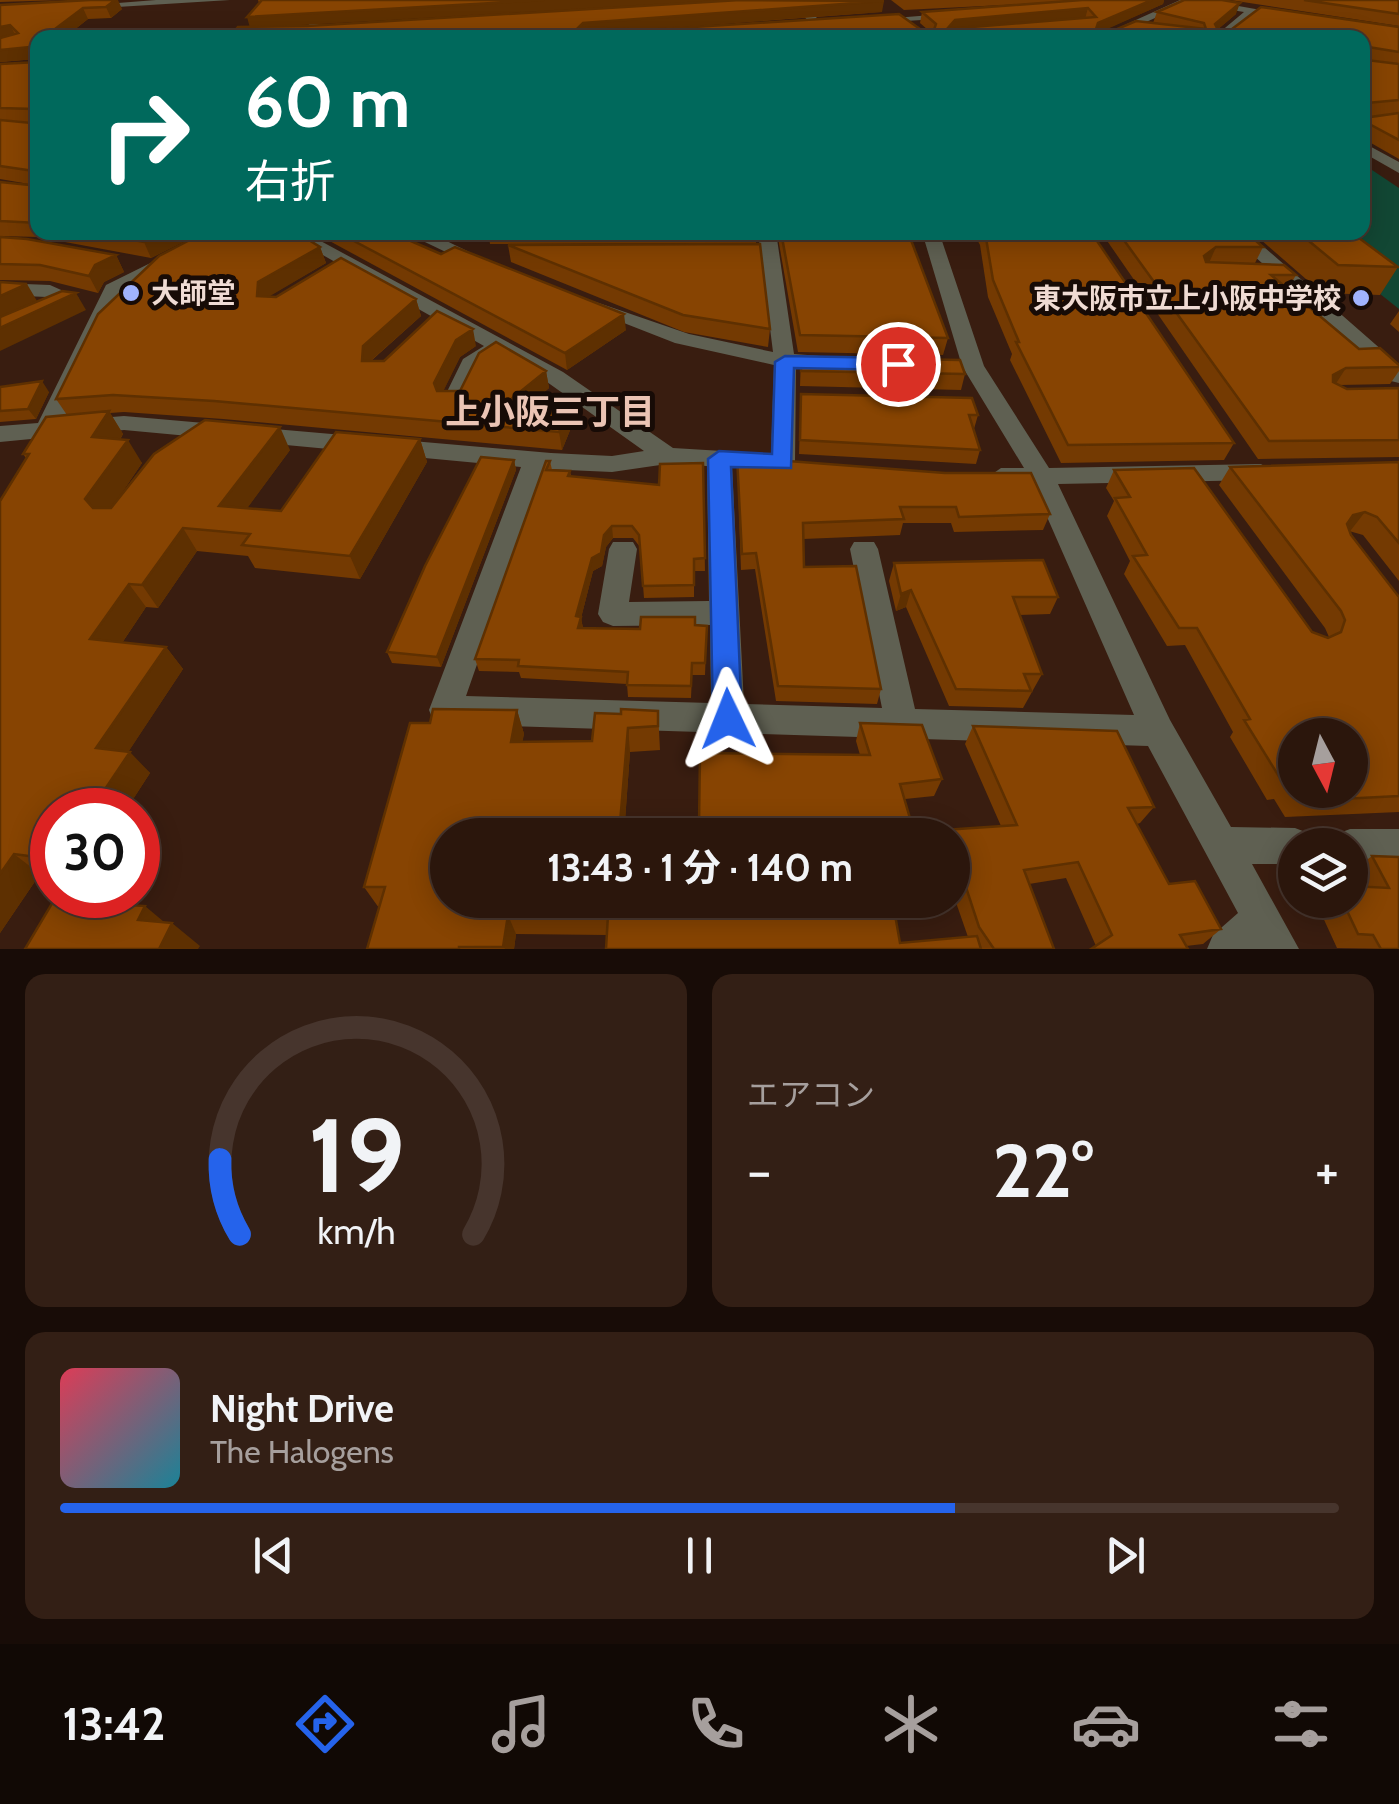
<!DOCTYPE html>
<html lang="ja">
<meta charset="utf-8">
<style>
body{margin:0;font-family:Cabin,"Noto Sans JP",sans-serif;background:#331f15;color:#f1f3f6;height:100vh;display:flex;flex-direction:column;font-size:38px;white-space:nowrap}
*{box-sizing:border-box;margin:0}
p{font-size:32px;color:#a69f9d}
.icon{flex:none;width:55px;height:55px;fill:none;stroke:currentColor;stroke-width:2;stroke-linecap:round;stroke-linejoin:round}
.map{position:relative;height:949px;overflow:hidden}
.details{display:flex;flex-direction:column;gap:25px;padding:25px;background:#180c07;flex:1}
.details>*{flex:none}
.hud{position:absolute;left:30px;top:30px;width:1340px;height:210px;border-radius:20px;box-shadow:0 5px 25px #0003,0 0 0 2px #47352d;background:#00695c;color:#fff;overflow:hidden}
.needle{width:65px;rotate:173deg}
.buttons{position:absolute;left:1278px;top:718px;display:grid;gap:20px}
.buttons a{display:grid;place-items:center;width:90px;height:90px;border-radius:50%;background:#2b160c;box-shadow:0 5px 25px #0003,0 0 0 2px #47352d;font-size:50px}
.speed{position:absolute;left:30px;top:788px;display:flex;gap:20px;font-size:50px;font-weight:700;text-align:center}
.speed>*{display:grid;place-content:center;width:130px;height:130px;border-radius:50%;background:#2b160c;box-shadow:0 5px 25px #0003,0 0 0 2px #47352d;line-height:1}
.speed .limit{border:15px solid #d22;background:#fff;color:#111}
.pin{position:absolute;display:grid;place-items:center;width:85px;height:85px;color:#fff;margin:-42px;border:5px solid #fff;border-radius:50%;box-shadow:0 2px 10px #0007}
.me{position:absolute;width:110px;margin:-55px;rotate:358deg;stroke-linejoin:round;filter:drop-shadow(0 0 8px #0008)}
.turn{display:flex;align-items:center;gap:35px;height:210px;padding:0 50px;font-size:45px}
.turn .icon{width:130px;height:130px;stroke-width:2.5}
.turn b{display:block;font-size:70px;line-height:85px}
.big{font-size:75px;font-weight:700;line-height:1.1}
.details .widget{flex:1;display:flex;flex-direction:column;justify-content:center;gap:15px;min-width:0;padding:0 35px;border-radius:20px;background:#331f15}
.details .dial{align-items:center;gap:0}
.dial svg{height:260px;overflow:visible;fill:none;stroke:#47352d;stroke-width:7;stroke-linecap:round;text-anchor:middle}
.dial text{fill:#f1f3f6;stroke:none}
.song{display:flex;align-items:center;gap:30px}
.cover{width:120px;height:120px;border-radius:15px;background:linear-gradient(135deg,hsl(350 70% 55%),hsl(190 70% 35%))}
.played{height:10px;border-radius:5px;background:linear-gradient(90deg,#2563eb 70%,#47352d 70%)}
.keys{display:flex;justify-content:space-around;direction:ltr}
.heat{display:flex;justify-content:space-between;align-items:center;font-size:55px;direction:ltr}
.details .tiles{flex:1;display:grid;gap:25px;grid-template-columns:1fr 1fr}
.widget:last-child{grid-column:span 2}
.trip{position:absolute;left:430px;top:818px;width:540px;height:100px;border-radius:50px;background:#2b160c;box-shadow:0 5px 25px #0003,0 0 0 2px #47352d;font-weight:700;line-height:100px;text-align:center}
.tab-bar{display:flex;height:160px;justify-content:space-around;align-items:center;background:#110905;color:#a69f9d}
.tab-bar .icon{width:70px;height:70px}
.tab-bar .selected{color:#2563eb}
.tab-bar b{font-size:45px;color:#f1f3f6}
.map>svg:first-child{display:block}
.green{fill:#124734}
.lines{fill:none;stroke-linecap:round;stroke-linejoin:round}
.minor{fill:#5f6052;fill-rule:evenodd}
.wall{fill:#743a02}
.shaded-wall{fill:#5e3001}
.building{fill:#874402;stroke:#5e3001;stroke-width:2.5;fill-rule:evenodd}
.route{fill:#2563eb;stroke:#184099;stroke-width:2.5}
.poi-dot{fill:#a0b3fd;stroke:#170b06;stroke-width:4}
.labels{text-anchor:middle;stroke-width:10;stroke-linejoin:round;paint-order:stroke}
.far-poi-label{font-size:28px;font-weight:bold;fill:#efdbd3;stroke:#170b06;text-anchor:start}
.neighbourhood-label{font-size:35px;font-weight:bold;fill:#ebc4b4;stroke:#170b06}
</style>
<div class="map">
<svg width="1399" height="949" viewBox="0 0 1399 949">
<rect width="100%" height="100%" fill="#391d10"/>
<path class="green" d="M1363,164L1399,188V309L1306,235L1259,233L1362,232Z"/>
<g class="lines">
<path class="minor" d="M156,0H230L85,9L80,6Z
M323,0H333L312,38H301Z
M787,0H798L838,38H826Z
M1180,0H1205L1295,16L1290,19L1255,14L1225,38H1213L1244,12L1188,3L1111,38H1096Z
M957,13L953,18L874,23L869,20Z
M270,30L266,35H197L202,32Z
M1362,142L1399,162V173L1362,152Z
M213,232H235L121,292L63,421L124,416L551,453L612,456L644,451L547,382L499,355L480,368L461,407H445L442,402L463,359L484,346L282,232H304L563,372L673,448L771,454L774,365L675,343L583,307L593,301L689,334L773,352L758,232H776L794,354L834,357L845,363L834,369L796,367L795,462L792,468L732,467L744,704L882,708L850,549L854,542H874L878,549L915,709L1134,715L1033,485L1001,486L988,477L1001,468H1024L962,366L922,232H939L984,366L1049,468L1261,464L1273,472L1261,480L1058,484L1170,720L1231,827L1295,828L1308,833L1313,845H1295V864H1252L1299,949H1207L1213,935L1238,913L1148,746L445,724L433,720L429,710L521,467L124,430L55,437L50,446H34L31,439L0,442V426L38,423L106,285ZM667,464L707,466L709,601L629,602L637,549L633,542H613L609,549L598,614L603,622L613,626L710,625L711,703L466,696L545,469L612,472Z
M404,232H428L490,262L475,266Z
M1228,232H1247L1399,365V383L1391,381Z
M0,283L50,285L79,298L69,304L47,297L0,295Z
M1350,829H1399V865H1350V845H1332L1337,834Z"/>
</g>
<path class="wall" d="M0,0H62L0,2Z
M90,0L122,9L111,18L88,19L64,38H38L36,59L0,62V5Z
M258,0H730L279,26L882,12L642,30H928L920,23L922,12L1042,3L904,10L891,0H1164L1163,4L1106,29L1115,30L1153,23L1157,12L1181,2L1182,0H1222L1236,14L1217,30L1399,27V159L1364,139L1362,140V38L250,27L259,3Z
M1230,0H1399V26Z
M38,62V232H203L151,258L38,237L0,236V182L29,184L0,179V181V64Z
M313,232H402L403,236L401,237L626,330L567,370Z
M488,232H756V243L490,244Z
M777,232H908L948,338L943,355L798,352Z
M973,232H1091L1234,443L1224,460L1061,463L1010,360L1012,354L988,297L980,245Z
M1101,232H1246L1263,247L1255,263H1227L1296,275L1288,289L1359,349L1399,365V371L1390,384L1340,385L1347,389L1399,388V457L1258,459Z
M1263,232H1351L1398,267L1380,295L1322,293L1260,239Z
M0,237L116,255L124,272L104,282L98,293L50,281L0,280Z
M508,245L770,329L768,347L684,332L511,262Z
M320,247L326,263L269,296L416,299L421,316L371,361H384L476,346L460,357L443,391H460L546,371L549,388L533,402L571,405L573,423L562,450L223,419L124,412L110,413L123,434L120,440L142,463L115,503L290,450L247,508L281,511L420,439L427,462L360,579L255,568L248,556L197,551L158,608L146,607L122,643L166,647L183,669L128,752L150,773L126,810H52V875L40,874L0,933V501L26,458L23,454L67,415L56,399Z
M1399,311V332L1390,324Z
M801,357L965,374L961,390L800,386Z
M0,387L49,392L36,419L0,422Z
M801,394L978,415L974,429L980,450L976,464L799,454Z
M737,457L1050,514L1043,530L954,532L951,523H903L900,535L803,539L804,567L881,689L877,704L776,701L755,569L741,570Z
M514,460L516,470L441,667L392,663L387,652Z
M550,461L552,470L570,471L571,476L659,485L703,463L705,571H694V597L644,598L640,547L633,538H613L606,547L602,566L593,571L581,618L583,628L640,629L707,626L705,675H692L691,698L628,697L627,684L521,678L519,672L479,671L475,659Z
M1399,462V581L1363,535L1349,531L1399,597V812L1285,817L1274,799L1267,800L1230,737L1233,732L1185,645L1167,646L1124,574L1130,561L1107,516L1114,501L1106,488L1114,470L1312,632L1328,638L1329,637L1325,628L1219,485L1230,467Z
M894,563L1058,597L1050,614L1019,615L1042,674L1023,708L949,706L906,607L896,611L889,581Z
M517,710L524,734L522,742L592,741L621,714L658,711L660,750L630,752L624,835H448L633,910L900,943L968,937L952,891V835H699L700,753L860,755L856,741L860,723L942,779L934,796L905,799L914,832L1001,826L965,744L973,726L1154,807L1140,823L1137,824L1169,884L1221,929L1203,944L1186,946H1096L1066,878L1029,884L1054,949H606L607,935L516,934L514,949H367L379,908L364,887L430,723Z
M1372,856L1399,857V949L1337,948L1315,900H1350L1360,886L1352,871Z"/>
<path class="shaded-wall" d="M115,0H118L122,9L111,18L106,7Z
M544,0H730L250,28L247,17Z
M1152,0H1164L1163,4L1094,35L1098,23Z
M884,1L882,12L584,34L579,27L583,23Z
M1240,3L1236,14L1211,35L1215,24Z
M83,8L88,19L64,38H43Z
M1088,8L1085,19L947,29L955,20Z
M10,25L16,36L0,40V27Z
M38,42V58L36,59L0,62V50Z
M164,232H203L151,258L144,242Z
M320,247L326,263L265,299L257,296L258,282Z
M1216,247L1209,263L1196,272L1204,256Z
M116,255L124,272L104,282L98,293L89,276L95,265Z
M27,284L37,301L0,318V296Z
M76,293L86,310L0,351V328Z
M416,299L421,316L368,363L362,361L363,346Z
M624,314L626,330L567,370L565,353Z
M473,329L476,346L460,357L439,400L434,383L456,340Z
M1346,368L1335,385L1322,393L1333,375Z
M546,371L549,388L514,417L510,400Z
M42,381L49,392L36,419L28,409Z
M571,405L573,423L562,450L559,432Z
M109,411L123,434L107,460L92,437Z
M280,427L290,450L232,529L219,506Z
M420,439L427,462L360,579L350,556Z
M128,440L142,463L102,522L85,499Z
M514,460L516,470L441,667L437,657Z
M1365,512L1351,530L1339,533L1353,515Z
M612,526L613,538L606,547L602,566L593,571L581,618L583,629L580,640L576,616L592,558L604,535Z
M183,528L197,551L158,608L142,585Z
M129,584L146,607L109,662L90,639Z
M911,590L906,607L896,611L901,594Z
M166,647L183,669L117,769L96,748Z
M517,710L524,734L518,765L511,742Z
M628,728L630,752L624,835H619Z
M130,752L150,773L126,810H91Z
M14,854L40,874L0,933V874Z
M145,906L170,927L172,923L200,946L198,949H159L138,920Z
M508,915L516,934L514,949H505L503,947Z"/>
<path class="building" d="M90,0H115L106,7L83,8L43,38H38V42L30,47L0,50V38L18,33L10,25L0,27V5Z
M262,0H544L247,17Z
M740,0L884,1L583,23L579,27L646,30L899,14L920,29L934,30L936,24L922,12L1082,0H1152L1098,23L1096,29L1115,30L1136,21L1206,29L1204,23L1157,12L1184,0H1222L1240,3L1215,24L1218,30L1232,29L1261,7L1399,27V52L1368,47L1366,60L1399,64V100L1366,103L1370,117L1399,113V140L1371,125L1366,130H1362V38H228L238,27L307,26ZM1088,8L1096,17L947,29L955,20Z
M1304,0H1399V14Z
M38,62V223L0,221V182L29,185L34,171L0,166V120L31,123L34,109L0,108V64Z
M89,232H164L144,242Z
M205,232H296L320,247L258,282L257,296L276,297L341,258L416,299L363,346L362,361H384L437,311L473,329L456,340L434,383L437,391H460L479,353L496,342L546,371L510,400L571,405L559,432L214,401L113,395L56,399L98,314L159,256Z
M337,232H390L441,254L455,247L624,314L565,353Z
M781,232H908L948,338L800,335Z
M985,232H1091L1234,443L1068,445L1016,342H1019L993,280Z
M1118,232H1246L1263,247H1216L1204,256L1206,262L1284,265L1296,275H1271L1359,349L1380,348L1399,365V367L1346,368L1333,375V382L1347,389L1399,388V440L1269,441Z
M1298,232H1351L1398,267L1338,265Z
M0,237L27,239L116,255L95,265L89,276L40,265L0,264Z
M760,244L770,329L683,315L508,245Z
M0,282L27,284L0,296Z
M62,291L76,293L0,328V317Z
M801,357L960,360L965,374L801,371Z
M42,381L28,409L0,411V387Z
M801,394L972,398L978,415H969L980,450L800,440Z
M109,411L92,437L128,440L85,499L93,508H111L154,454L205,420L280,427L219,506L281,511L336,432L420,439L350,556L242,545L250,534L183,528L142,585L129,584L90,639L166,647L96,748L130,752L91,810H52V859L14,854L0,874V501L29,454H23L46,417Z
M481,457L514,460L437,657L387,652L425,566Z
M737,457L945,473H1031L1050,514L959,517L956,507H900L904,519L803,523L804,567L856,566L881,689L778,686L756,553L742,554Z
M546,461H550L546,470L570,471L568,476L659,485L660,464L703,463L705,558L694,559V585L643,586L639,535L632,526H612L604,535L601,553L592,558L576,616L581,617L578,628L640,629L641,617H695V625L707,626L705,663H692L691,686L627,685L628,672L518,666L519,660L475,659Z
M1399,462V543L1377,517L1365,512L1353,515L1347,524L1351,535L1399,597V796L1302,801L1295,790H1350V735H1295V790L1291,783H1283L1244,720L1250,719L1197,628H1179L1133,556L1147,555L1115,498L1130,497L1114,470L1194,468L1312,632L1328,638L1341,632L1345,620L1341,611L1230,467Z
M1043,560L1058,597H1013L1042,674H1024L1031,691L956,689L911,590L901,594L894,563Z
M433,709L517,710L511,742L592,741L595,713L621,714V709L658,711V726L628,728L619,835H448V900H629V910L894,909L900,943L977,936L981,949H606L608,915H508L503,947H459V949H367L385,887H364L410,723H430Z
M860,723L922,725L942,779L900,784L914,832L1017,825L973,726L1117,731L1154,807L1128,808L1169,884L1195,881L1221,929L1180,935L1188,949H1091L1112,935L1078,862L1024,870L1054,949H994L979,927L962,875L952,876V835H787L786,826L699,825L700,753L870,755Z
M1372,856L1399,857V949H1381L1373,935L1358,934L1342,900H1350V886L1389,888Z
M54,900L145,906L138,920L172,923L159,949H25Z"/>
<path class="route" d="M785,356L898,358L907,364L898,370L794,368L791,468L731,467L742,719L738,728L728,732L717,728L713,719L708,459L719,451L772,454L775,362Z"/>
<g class="poi-dot">
<circle cx="131" cy="293" r="10"/>
<circle cx="1361" cy="298" r="10"/>
</g>
<g class="labels">
<g class="far-poi-label">
<text x="151" y="303">大師堂</text>
<text x="1341" y="308" text-anchor="end">東大阪市立上小阪中学校</text>
</g>
<g class="neighbourhood-label">
<text x="550" y="424">上小阪三丁目</text>
</g>
</g>
</svg>
<div class="buttons">
<a><svg class="needle" viewBox="-14 -14 28 28"><path d="M0-13l5 13h-10z" fill="#e53935"/><path d="M0 13l5-13h-10z" fill="#a69f9d"/></svg></a>
<a><svg class="icon" aria-label="layers" viewBox="0 0 24 24"><path d="M12 4l9 5-9 5-9-5zM3 14l9 5 9-5"/></svg></a>
</div>
<div class="speed"><div class="limit">30</div></div>
<div class="pin" style="left:898px;top:364px;background:#d93025"><svg class="icon" aria-label="arrive" viewBox="0 0 24 24"><path d="M6 21V4h12l-3 4 3 4H6"/></svg></div>
<svg class="me" style="left:728px;top:719px" viewBox="-20 -20 40 40"><path d="M0-17L14 15 0 8-14 15z" fill="#2563eb" stroke="#fff" stroke-width="4"/></svg>
<div class="trip">13:43 · 1 分 · 140 m</div>
<div class="hud">
<div class="turn"><svg class="icon" aria-label="right" viewBox="0 0 24 24"><path d="M7 20v-9h11M14 6l5 5-5 5"/></svg><div><b>60 m</b>右折</div></div>
</div>
</div>
<section class="details">
<div class="tiles">
<div class="widget dial"><svg viewBox="0 0 100 80">
<path d="M14 69A42 42 0 1 1 86 69"/>
<path d="M14 69A42 42 0 0 1 8 46" stroke="#2563eb"/>
<text x="50" y="56" font-size="32" font-weight="700">19</text>
<text x="50" y="72" font-size="11">km/h</text>
</svg></div>
<div class="widget"><p>エアコン</p>
<div class="heat"><a>−</a><b class="big">22°</b><a>+</a></div>
</div>
<div class="widget">
<div class="song"><i class="cover"></i><div><b>Night Drive</b><p>The Halogens</p></div></div>
<div class="played"></div>
<div class="keys"><svg class="icon" aria-label="previous" viewBox="0 0 24 24"><path d="M18 5L8 12l10 7zM5 5v14"/></svg><svg class="icon" aria-label="pause" viewBox="0 0 24 24"><path d="M8 5v14M16 5v14"/></svg><svg class="icon" aria-label="next" viewBox="0 0 24 24"><path d="M6 5l10 7-10 7zM19 5v14"/></svg></div>
</div>
</div>
</section>
<nav class="tab-bar">
<b>13:42</b>
<svg class="icon selected" aria-label="directions" viewBox="0 0 24 24"><path d="M12 3l9 9-9 9-9-9zM9 14v-3h6M13 9l2 2-2 2"/></svg>
<svg class="icon" aria-label="music" viewBox="0 0 24 24"><path d="M9 18V5l10-2v13"/><circle cx="6" cy="18" r="3"/><circle cx="16" cy="16" r="3"/></svg>
<svg class="icon" aria-label="phone" viewBox="0 0 24 24"><path d="M5 4h4l2 5-3 2q2 4 5 5l2-3 5 2v4C11 20 4 13 5 4z"/></svg>
<svg class="icon" aria-label="climate" viewBox="0 0 24 24"><path d="M12 3v18M4 7l16 10M4 17L20 7"/></svg>
<svg class="icon" aria-label="car" viewBox="0 0 24 24"><path d="M5 17H2v-5l4-1 3-4h7l3 4 3 1v5h-3M9 17h6M6 11h13"/><circle cx="7" cy="17" r="2"/><circle cx="17" cy="17" r="2"/></svg>
<svg class="icon" aria-label="filters" viewBox="0 0 24 24"><path d="M4 7h16M4 17h16"/><circle cx="9" cy="7" r="2"/><circle cx="15" cy="17" r="2"/></svg>
</nav>
